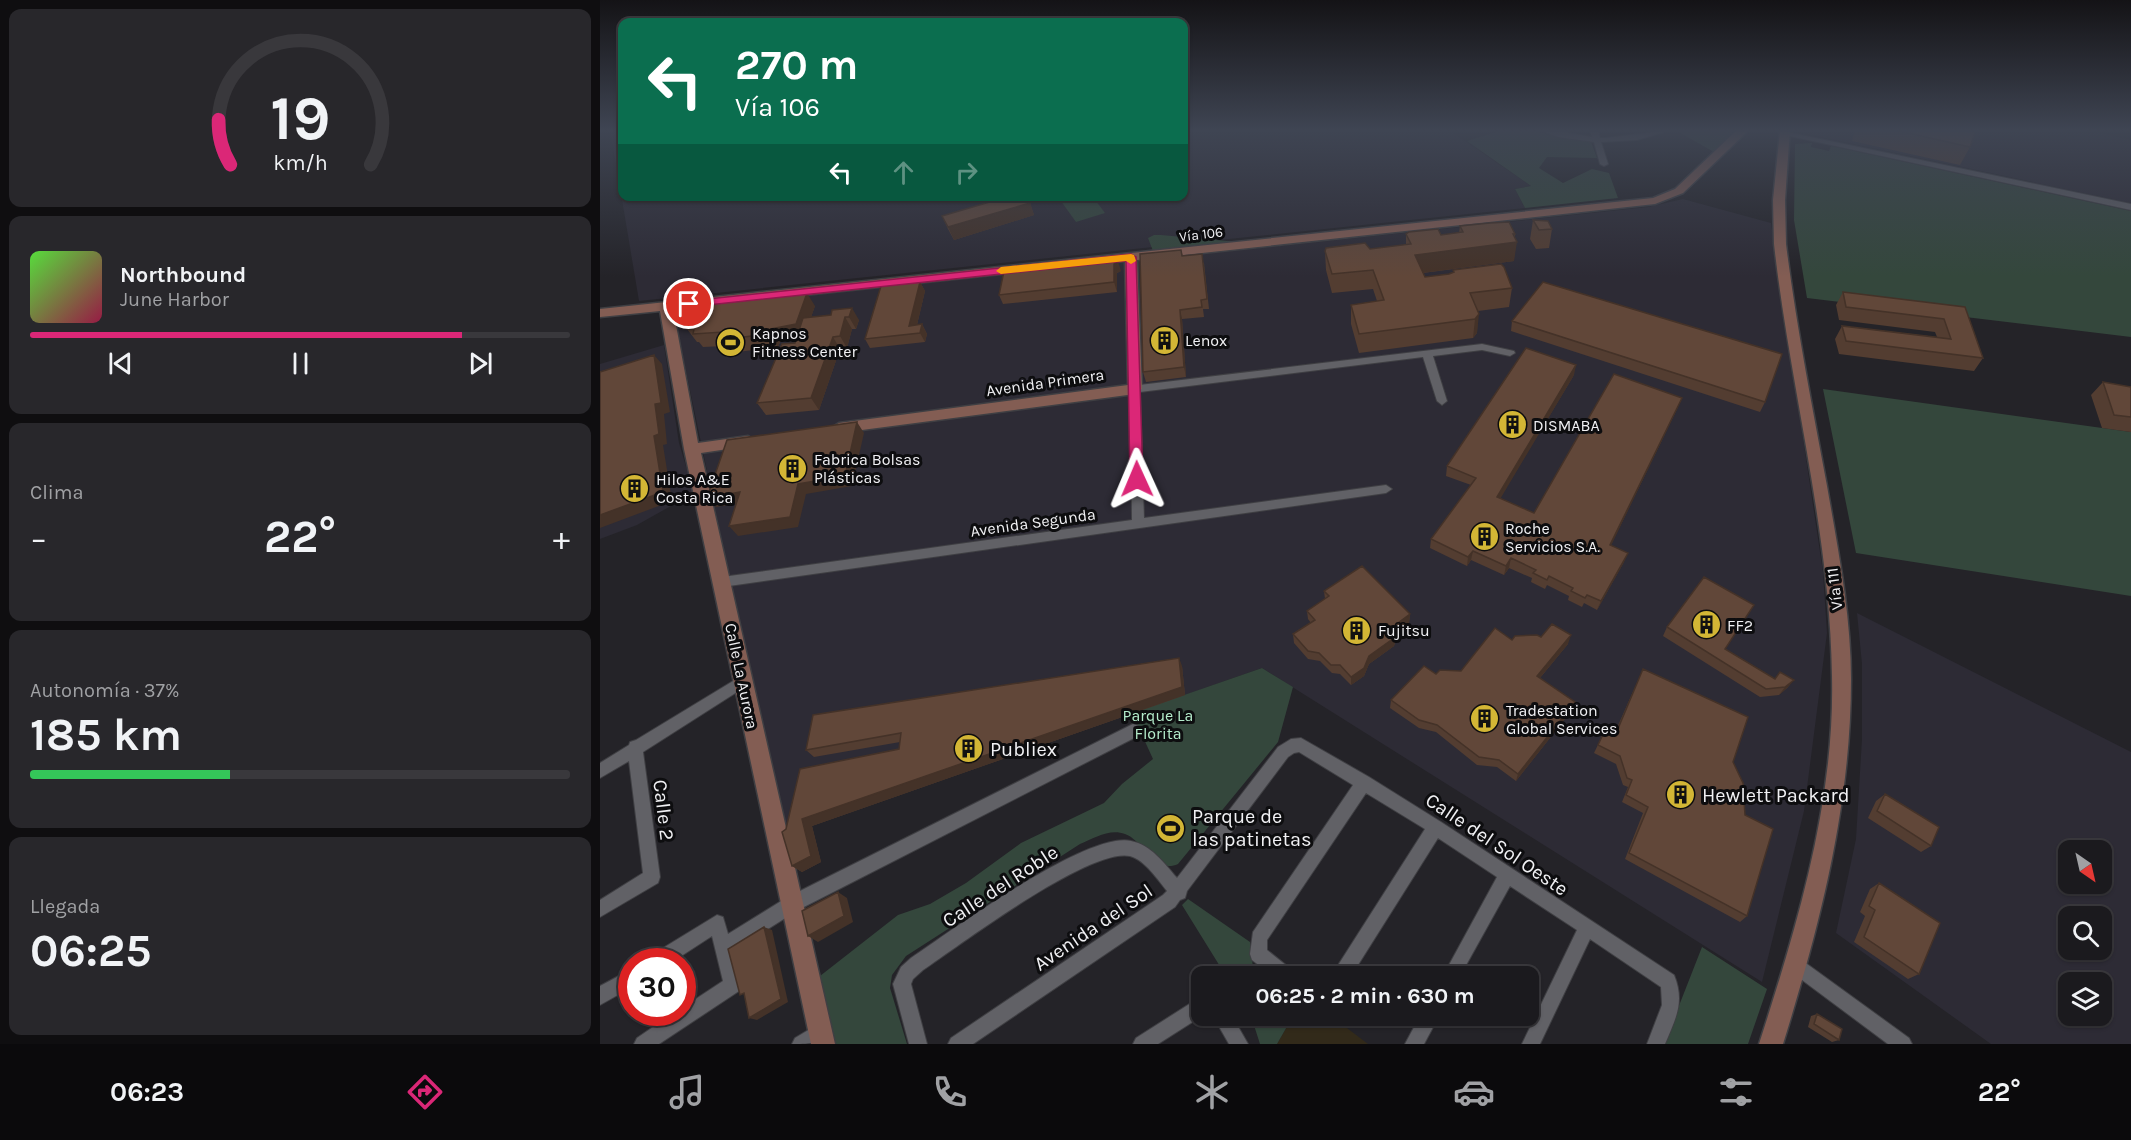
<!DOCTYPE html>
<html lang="es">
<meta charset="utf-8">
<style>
body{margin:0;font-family:Karla,sans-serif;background:#28272b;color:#f1f3f6;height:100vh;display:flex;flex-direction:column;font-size:22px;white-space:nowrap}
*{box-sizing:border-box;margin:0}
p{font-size:20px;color:#a0a1a4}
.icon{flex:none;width:33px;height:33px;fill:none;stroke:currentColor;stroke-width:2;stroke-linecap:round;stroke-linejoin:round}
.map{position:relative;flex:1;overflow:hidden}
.sheet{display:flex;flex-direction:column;gap:9px;padding:9px;background:#0f0e10;width:600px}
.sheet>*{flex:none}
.banner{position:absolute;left:18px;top:18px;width:570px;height:183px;border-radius:12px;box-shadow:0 2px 4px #0004,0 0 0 2px #39383c;background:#0b6e4f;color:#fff;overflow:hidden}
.needle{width:39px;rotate:146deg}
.fabs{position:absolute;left:1458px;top:840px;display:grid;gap:12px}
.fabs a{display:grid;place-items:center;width:54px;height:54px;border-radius:12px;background:#1b1a1e;box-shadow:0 2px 4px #0004,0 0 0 2px #39383c;font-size:30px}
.speed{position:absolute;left:18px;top:948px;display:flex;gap:12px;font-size:30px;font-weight:700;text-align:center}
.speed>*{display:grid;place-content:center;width:78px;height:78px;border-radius:50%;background:#1b1a1e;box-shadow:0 2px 4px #0004,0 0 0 2px #39383c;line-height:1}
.speed .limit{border:9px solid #d22;background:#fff;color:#111}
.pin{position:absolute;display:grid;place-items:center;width:51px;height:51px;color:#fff;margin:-26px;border:3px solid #fff;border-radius:50%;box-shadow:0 2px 6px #0007}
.me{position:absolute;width:66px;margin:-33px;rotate:359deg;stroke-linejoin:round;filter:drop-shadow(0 0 4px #0008)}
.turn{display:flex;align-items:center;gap:21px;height:126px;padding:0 18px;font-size:27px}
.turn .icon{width:78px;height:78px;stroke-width:2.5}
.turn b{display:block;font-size:42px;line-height:51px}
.lanes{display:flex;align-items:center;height:57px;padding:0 18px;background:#0003;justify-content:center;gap:30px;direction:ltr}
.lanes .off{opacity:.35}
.big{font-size:45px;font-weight:700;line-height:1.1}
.sheet .widget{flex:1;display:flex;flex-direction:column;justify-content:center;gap:9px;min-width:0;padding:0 21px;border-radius:12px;background:#28272b}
.sheet .dial{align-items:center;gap:0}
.dial svg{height:156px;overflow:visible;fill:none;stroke:#39383c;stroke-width:7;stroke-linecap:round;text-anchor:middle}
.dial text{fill:#f1f3f6;stroke:none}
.song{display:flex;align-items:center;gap:18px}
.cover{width:72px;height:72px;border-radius:9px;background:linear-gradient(135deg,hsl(110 70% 55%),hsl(340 70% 35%))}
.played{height:6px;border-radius:3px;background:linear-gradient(90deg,#db2777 80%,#39383c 80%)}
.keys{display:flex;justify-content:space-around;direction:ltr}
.heat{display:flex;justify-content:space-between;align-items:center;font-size:33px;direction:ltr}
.charge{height:9px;border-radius:4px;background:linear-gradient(90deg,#34c759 37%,#39383c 0)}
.trip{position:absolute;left:591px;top:966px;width:348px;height:60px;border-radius:12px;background:#1b1a1e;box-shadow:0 2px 4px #0004,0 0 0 2px #39383c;font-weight:700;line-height:60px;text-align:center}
.dock{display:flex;height:96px;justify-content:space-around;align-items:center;background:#0b0a0c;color:#a0a1a4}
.dock .icon{width:42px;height:42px}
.dock .current{color:#db2777}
.dock b{font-size:27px;color:#f1f3f6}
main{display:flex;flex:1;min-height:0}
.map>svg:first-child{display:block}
.built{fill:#2d2b35;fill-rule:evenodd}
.education{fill:#322a1a}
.green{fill:#34473c}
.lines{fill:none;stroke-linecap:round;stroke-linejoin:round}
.street-casing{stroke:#3f3f43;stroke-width:2}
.secondary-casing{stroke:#3f3f43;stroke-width:3}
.street{fill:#616166;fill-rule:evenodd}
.secondary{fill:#835d53;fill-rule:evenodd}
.wall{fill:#533d31}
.shaded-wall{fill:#443228}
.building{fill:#614739;stroke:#443228;stroke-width:1.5}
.route{fill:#db2777;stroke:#8e194d;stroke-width:1.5}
.slow{fill:#f59e0b}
.labels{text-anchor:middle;stroke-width:6;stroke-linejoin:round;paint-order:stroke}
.far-street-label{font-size:14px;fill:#f1f1f4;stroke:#0d0d0f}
.poi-label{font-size:16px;fill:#f1f1f4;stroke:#0d0d0f;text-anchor:start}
.street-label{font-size:16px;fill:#f1f1f4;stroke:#0d0d0f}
.park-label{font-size:16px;fill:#b5edcc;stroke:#0d0d0f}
.near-poi-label{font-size:20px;fill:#f1f1f4;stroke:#0d0d0f;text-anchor:start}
.near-street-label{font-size:20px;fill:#f1f1f4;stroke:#0d0d0f}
</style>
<main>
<section class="sheet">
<div class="widget dial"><svg viewBox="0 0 100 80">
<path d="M14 69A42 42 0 1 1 86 69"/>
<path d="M14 69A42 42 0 0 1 8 46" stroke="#db2777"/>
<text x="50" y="56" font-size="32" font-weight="700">19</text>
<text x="50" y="72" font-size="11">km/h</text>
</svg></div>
<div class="widget">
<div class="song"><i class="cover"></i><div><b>Northbound</b><p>June Harbor</p></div></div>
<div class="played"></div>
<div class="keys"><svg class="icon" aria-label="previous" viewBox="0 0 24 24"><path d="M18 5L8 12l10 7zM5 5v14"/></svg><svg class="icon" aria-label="pause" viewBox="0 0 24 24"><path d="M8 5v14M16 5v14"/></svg><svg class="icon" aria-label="next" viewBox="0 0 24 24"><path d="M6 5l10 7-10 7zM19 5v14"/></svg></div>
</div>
<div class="widget"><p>Clima</p>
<div class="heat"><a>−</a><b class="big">22°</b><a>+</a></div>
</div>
<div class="widget"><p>Autonomía · 37%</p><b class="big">185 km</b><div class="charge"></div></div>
<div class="widget"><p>Llegada</p><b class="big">06:25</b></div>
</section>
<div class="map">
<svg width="1531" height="1044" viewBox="0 0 1531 1044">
<rect width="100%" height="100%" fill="#242328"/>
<path class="built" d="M584,130L850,131L931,186L915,189L925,208L39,301L11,134L22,131V196H584Z
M1487,130L1531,140V203L1193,131Z
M1083,199L1171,223L1223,572L1227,633L1204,811L1162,982L662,668L184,835L73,310L1048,207Z
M64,345L79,443L94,493L37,525L0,539V364Z
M1257,613L1531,752V1044H1391L1236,933L1256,839L1262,739V664ZM1468,850H1502V884H1468ZM1468,916H1502V950H1468ZM1468,982H1502V1016H1468Z"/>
<path class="education" d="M693,1016H731L768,1044H677Z"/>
<path class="green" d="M1075,130L1135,131L1114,152Z
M935,131L957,137L991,142L997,158L947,157L939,168L963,183L992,169L1009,173L1018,198L925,208L915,189L931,186L867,141L899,131Z
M1212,143L1211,147L1229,151L1231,146L1531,211V337L1207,298L1194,220L1195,144Z
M458,197H493L505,213L476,222Z
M554,235H561L638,242L553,251L548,238Z
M1223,389L1531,432V596L1256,553Z
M662,668L693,687L678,742L578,864C555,875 543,840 525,834C510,828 494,838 480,844L306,956L292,975L290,988L307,1044H236L220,976L298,915L330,904L366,883L421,843L504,803L522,784L553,759L532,713Z
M588,899L650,942L654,976H626L582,905Z
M1102,947L1167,989L1148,1044H1064Z
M651,1016H693L677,1044H660Z"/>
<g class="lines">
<defs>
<path id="street" d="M939,130H952L992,137L990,130H998L1000,138H1005L1071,130L1037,140L1001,142L1008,164L1004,166L1000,164L994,142L958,137Z
M1182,131L1531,204V210L1185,135H1182Z
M882,344L914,351L915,353L910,356L882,350L833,356L847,401L842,405L837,401L823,357L540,392L544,518L786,485L792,489L786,493L122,587L118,586L116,582L118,578L122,577L532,520L530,389L531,386Z
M143,675L148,677L150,681L148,685L43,752L60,877L58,883L0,917V900L43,873L29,761L0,778V763L29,745L30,742L36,740Z
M533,724L538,726L540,731L538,736L198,910L133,951L142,985L139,991L59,1044H34L37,1038L75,1012H82V1008L123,981L112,936L72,962H48L50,956L117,915L123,917L128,934L186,898Z
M701,738L769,777L841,822L1074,975C1085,1002 1076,1018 1065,1044H1047L1062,1005L1061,987L990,939L940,1044H922L977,930L910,886L860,976H843L897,877L838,838L751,976H733L735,970L825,829L766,793L667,940V950L692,970L694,976H673L652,960L650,954L653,932L753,785L699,752L694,753L688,757L587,891L585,898L580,900L575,907L373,1044H348L351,1038L563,895L567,891C558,880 545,860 530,856C490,847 360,945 323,970L313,979L311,984L327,1044H309L293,984L301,967L311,958C351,931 487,831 531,841C551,845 564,863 577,878L678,747L691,739Z
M1196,956L1309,1038L1312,1044H1288L1190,971L1187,965L1190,959Z
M32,969V987L0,1005V986Z
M602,996V1016L558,1044H533L536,1038Z
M613,1016H632L648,1044H629Z
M820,1016H839L824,1044H805Z
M220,1023L226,1026L229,1032C222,1044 206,1044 192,1044L195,1038Z"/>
<path id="secondary" d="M1137,130H1149L1083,193L1055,204L537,260L542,389L535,394L239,433L231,428L239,423L528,385L525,261L73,309L98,443L148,436L156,441L148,446L101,453L235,1044H211L84,449L60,311L0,317V309L1053,198L1075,189Z
M1180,130H1190L1185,200L1186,244C1196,325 1212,405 1227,486C1238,549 1251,615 1251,679C1251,805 1220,925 1183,1044H1159C1197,926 1235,802 1232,676C1230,531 1190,388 1174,244L1173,200Z"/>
</defs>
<use href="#street" class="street-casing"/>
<use href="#secondary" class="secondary-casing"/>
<use href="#street" class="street"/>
<use href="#secondary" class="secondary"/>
</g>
<path class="wall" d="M1255,130H1374L1370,147L1360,165L1252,141Z
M430,203L434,215L354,240L348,229L342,216Z
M933,220L952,229L949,248L936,249L930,239Z
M860,226L915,234L914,261L823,273L825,277L849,274L853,273V270L912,288L909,307L878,311L877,333L873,338L759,353L751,324V305L777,301L773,289L732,293L726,270L725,251L770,249L806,245V234L841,235L859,233Z
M581,250L583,256L604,263L609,309H603L604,317L582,319L586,377L546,382L543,372Z
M521,271L517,273V292L403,304L399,295Z
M320,282L325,291L317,325L322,324L327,334L325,342L270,348L265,339Z
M1243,292L1365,307L1383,358L1374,371L1239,354L1235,339L1242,326L1337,337L1335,332L1239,320L1236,305Z
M215,306L211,317L231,315L232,310L259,320L256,329H252L247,348L240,349L219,410L166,415L157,403L195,343L196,339L180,342L178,347L129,353L124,346L103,347L99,342H97L87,329Z
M912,321L1165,402L1160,412L911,331Z
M974,375L900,498L934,513L1078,407L1011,545L1024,562L997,610L984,603L982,607L968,600L969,596L947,585L945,589L931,582L932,578L909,568L904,575L871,560L867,566L830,548L831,539L871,485L846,476L847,466Z
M1503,382L1531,387V432L1502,428L1491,395Z
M724,591L810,614L809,623L798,631L794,646L769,664L764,676L751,685L740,674L732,673L720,661L708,659L694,643L693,634L711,623L708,619L707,611L725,599Z
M1067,627L1125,649L1175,679L1180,672L1194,680L1187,688L1179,695L1160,697L1063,636Z
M941,637L968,644L940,678L972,710L916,781L897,767L877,765L836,732L819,728L790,708L791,700L836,674L861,671L912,640Z
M582,666L585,695L212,826L221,862L202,872L192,866L186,829L299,749L300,742L214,757L206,750Z
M1043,669L1133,762L1147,916L1140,922L1025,859L1043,813L1022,802L1028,787L1023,785L1016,764L994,753L1007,726L1016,730Z
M1285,794L1331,846L1321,852L1268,818L1276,801Z
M1279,883L1319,974L1308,979L1254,942L1265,916L1260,912L1270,889Z
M1217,1014L1239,1040L1232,1042L1208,1027L1211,1016Z"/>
<path class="shaded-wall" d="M430,203L434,215L354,240L348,227Z
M917,242L914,261L814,274L815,255Z
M518,261L521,271L517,273V292L514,282V264Z
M320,282L325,291L315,333L309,326Z
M207,293L215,306L204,337L180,342L178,347L169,334L171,329Z
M252,308L259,320L256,329L249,317Z
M580,310L582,319L586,377L584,367Z
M879,314L877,333L873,338L875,319Z
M245,317L252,329L247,348L240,336Z
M322,324L327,334L325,342L320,333Z
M233,337L240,349L219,410L211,398Z
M54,355L62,364L70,412L64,414L67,444L63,445L72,501L0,528V515L54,436Z
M976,365L974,375L896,506L897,497Z
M1082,398L1078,407L1007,554L1010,545Z
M257,422L264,433L252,486L206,494L198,527L138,536L129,526L198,484Z
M140,492L148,502L116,507L107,498Z
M873,551L871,560L867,566L868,557Z
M1028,553L1024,562L997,610L1001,601Z
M911,558L909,568L904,575L906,566Z
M810,614L809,623L798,631L794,646L769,664L764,676L751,685V677L798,623Z
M971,635L968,644L934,685L937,676Z
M579,658L582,666L585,695L212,826L221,862L202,872L192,866L202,819Z
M1194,680L1187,688L1179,695L1185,687Z
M975,702L972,710L916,781L918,774Z
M238,892L247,898L253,922L218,942L208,936Z
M164,927L172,930L188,1002L157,1020L149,1018Z"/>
<path class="building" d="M1295,130H1370L1375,132L1370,147Z
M410,196H426L430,203L348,227L342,216Z
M933,220L948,221L952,229L939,230Z
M909,222L915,234H913L917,242L815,255L825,277L849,274L854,272L853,270L901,264L904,267L912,288L870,293L879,314L875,319L759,334L751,305L784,300L773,270L732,274L725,251L726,248L765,243L770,249L811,244L806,234L809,232L838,229L841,235L863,232L860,226L890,223Z
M581,250L582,256L602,254L607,299L601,300L602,307L580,310L584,367L543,372L540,254Z
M510,257L518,261L514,264V282L399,295L404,271L504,260Z
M320,282L309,326L322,324L320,333L265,339L281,286Z
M943,282L1182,354L1165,402L912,321Z
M1243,292L1365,307L1383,358L1246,341L1242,326L1351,339L1344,319L1246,307Z
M207,293L196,324L171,329L169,334L119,340L123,332L93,334L94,329H87L98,303Z
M252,308L249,317H245L240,336L233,337L211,398L157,403L182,344L195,343L203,318L231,315L232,310Z
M926,348L976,365L897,497L934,513L1014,374L1082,398L1010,545L1028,553L1001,601L987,595L985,598L971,591L973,588L949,576L947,580L933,573L936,570L911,558L906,566L873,551L868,557L831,539L876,478L847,466Z
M54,355L61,403L55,404L59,434L54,436L63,492L0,515V372Z
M1503,382L1531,387V417L1514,415Z
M257,422L245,476L198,484L190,517L129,526L140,492L107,498L127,440Z
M762,566L810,614L798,623L794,638L769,656L764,668L751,677L740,665H731L719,653L708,651L693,634L715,620L707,611L729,596L724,591Z
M1104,577L1154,605L1125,649L1175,679L1180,672L1194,680L1185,687L1166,689L1067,627Z
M952,624L971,635L937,676L975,702L918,774L899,760L879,757L837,725L819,720L791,700L824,666L836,674L840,670L861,671L895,628L912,640L915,636L937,635L941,637Z
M579,658L582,687L202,819L211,856L192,866L182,832L186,829L200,769L299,749L301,733L206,750L213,715Z
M1043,669L1148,717L1133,762L1143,783L1145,815L1173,829L1147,916L1029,853L1048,807L1026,795L1032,780L1027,778L1020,756L998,745L1007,726L1017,731Z
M1285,794L1339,827L1331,846L1277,811Z
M1279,883L1340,923L1319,974L1264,937L1275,910L1269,906Z
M238,892L244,916L208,936L202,911Z
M164,927L181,999L149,1018L144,993L140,995L128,949Z
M1217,1014L1242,1029L1239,1040L1214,1024Z"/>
<linearGradient id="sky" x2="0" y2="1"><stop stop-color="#141316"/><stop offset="0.47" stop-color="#3f4553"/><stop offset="1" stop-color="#3f4553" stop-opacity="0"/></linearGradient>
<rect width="1531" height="277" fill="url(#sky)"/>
<path class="route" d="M531,254L536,257L543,479L537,484L530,479L526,261L89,307L83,304L89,301Z"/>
<path class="slow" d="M531,254L534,255L536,261L531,264L526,261L401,274L396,271L401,267Z"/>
<defs>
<symbol id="building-disc" viewBox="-11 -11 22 22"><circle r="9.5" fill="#d3b635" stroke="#0d0d0f"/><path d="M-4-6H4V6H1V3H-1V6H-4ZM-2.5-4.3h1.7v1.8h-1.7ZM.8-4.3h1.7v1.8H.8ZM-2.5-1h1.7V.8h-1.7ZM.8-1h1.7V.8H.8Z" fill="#111"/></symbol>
<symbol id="stadium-disc" viewBox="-11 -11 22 22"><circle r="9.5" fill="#d3b635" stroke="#0d0d0f"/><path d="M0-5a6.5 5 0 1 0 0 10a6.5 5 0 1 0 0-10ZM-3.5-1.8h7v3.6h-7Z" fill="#111"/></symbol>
</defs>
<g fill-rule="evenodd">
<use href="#building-disc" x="548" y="324" width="33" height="33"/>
<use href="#stadium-disc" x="114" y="326" width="33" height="33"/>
<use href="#building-disc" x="896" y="408" width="33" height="33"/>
<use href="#building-disc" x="176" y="452" width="33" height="33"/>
<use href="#building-disc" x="18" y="472" width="33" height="33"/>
<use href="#building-disc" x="868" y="520" width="33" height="33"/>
<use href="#building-disc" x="1090" y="608" width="33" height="33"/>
<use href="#building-disc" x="740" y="614" width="33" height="33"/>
<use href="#building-disc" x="868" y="702" width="33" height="33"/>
<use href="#building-disc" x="352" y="732" width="33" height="33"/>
<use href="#building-disc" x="1064" y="778" width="33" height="33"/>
<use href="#stadium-disc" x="554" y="812" width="33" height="33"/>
</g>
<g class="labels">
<g class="far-street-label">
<text transform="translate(601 234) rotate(-7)" y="5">Vía 106</text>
</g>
<g class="poi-label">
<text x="152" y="339">Kapnos<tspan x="152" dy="18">Fitness Center</tspan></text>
<text x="585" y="346">Lenox</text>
<text x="933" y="431">DISMABA</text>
<text x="214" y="465">Fabrica Bolsas<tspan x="214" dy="18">Plásticas</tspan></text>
<text x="56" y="485">Hilos A&amp;E<tspan x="56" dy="18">Costa Rica</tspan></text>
<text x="905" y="534">Roche<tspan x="905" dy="18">Servicios S.A.</tspan></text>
<text x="1127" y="631">FF2</text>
<text x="778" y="636">Fujitsu</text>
<text x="906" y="716">Tradestation<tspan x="906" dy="18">Global Services</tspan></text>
</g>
<g class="street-label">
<text transform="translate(445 382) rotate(-8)" y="6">Avenida Primera</text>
<text transform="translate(433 522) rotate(-8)" y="6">Avenida Segunda</text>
<text transform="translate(1234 589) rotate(-97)" y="6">Vía 111</text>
<text transform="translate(142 676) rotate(78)" y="6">Calle La Aurora</text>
</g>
<g class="park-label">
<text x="558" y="721">Parque La<tspan x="558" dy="18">Florita</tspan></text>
</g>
<g class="near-poi-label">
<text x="390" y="756">Publiex</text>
<text x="1102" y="802">Hewlett Packard</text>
<text x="592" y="823">Parque de<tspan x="592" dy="23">las patinetas</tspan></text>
</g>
<g class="near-street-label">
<text transform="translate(64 810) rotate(83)" y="7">Calle 2</text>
<text transform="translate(897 844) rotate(34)" y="7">Calle del Sol Oeste</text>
<text transform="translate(400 886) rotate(-33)" y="7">Calle del Roble</text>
<text transform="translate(493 927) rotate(-34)" y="7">Avenida del Sol</text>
</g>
</g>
</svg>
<div class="fabs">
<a><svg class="needle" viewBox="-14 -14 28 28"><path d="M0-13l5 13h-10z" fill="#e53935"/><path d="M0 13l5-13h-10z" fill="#a0a1a4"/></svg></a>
<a><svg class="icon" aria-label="search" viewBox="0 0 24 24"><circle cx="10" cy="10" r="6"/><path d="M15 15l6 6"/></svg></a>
<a><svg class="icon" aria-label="layers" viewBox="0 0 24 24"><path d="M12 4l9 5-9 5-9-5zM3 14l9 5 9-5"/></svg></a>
</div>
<div class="speed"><div class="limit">30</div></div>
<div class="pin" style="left:89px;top:304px;background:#d93025"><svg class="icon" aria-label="arrive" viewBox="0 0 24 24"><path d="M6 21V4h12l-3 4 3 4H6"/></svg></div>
<svg class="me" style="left:537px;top:479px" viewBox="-20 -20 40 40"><path d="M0-17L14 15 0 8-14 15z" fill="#db2777" stroke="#fff" stroke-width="4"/></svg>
<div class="trip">06:25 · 2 min · 630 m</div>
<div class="banner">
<div class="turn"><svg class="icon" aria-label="left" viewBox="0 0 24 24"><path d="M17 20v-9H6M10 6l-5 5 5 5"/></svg><div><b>270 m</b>Vía 106</div></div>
<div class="lanes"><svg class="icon" aria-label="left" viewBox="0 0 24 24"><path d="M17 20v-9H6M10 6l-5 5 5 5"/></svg><svg class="icon off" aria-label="ahead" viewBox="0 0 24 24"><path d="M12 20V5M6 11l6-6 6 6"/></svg><svg class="icon off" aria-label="right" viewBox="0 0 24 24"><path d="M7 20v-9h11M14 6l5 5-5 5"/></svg></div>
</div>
</div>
</main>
<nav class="dock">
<b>06:23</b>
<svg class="icon current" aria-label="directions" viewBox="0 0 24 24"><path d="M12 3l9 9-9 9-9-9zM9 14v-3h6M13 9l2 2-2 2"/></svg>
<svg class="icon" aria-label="music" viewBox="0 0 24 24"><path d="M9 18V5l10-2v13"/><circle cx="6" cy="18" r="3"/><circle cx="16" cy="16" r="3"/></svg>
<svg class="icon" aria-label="phone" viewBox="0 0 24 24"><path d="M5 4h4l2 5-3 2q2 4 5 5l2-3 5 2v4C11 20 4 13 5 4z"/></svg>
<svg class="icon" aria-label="climate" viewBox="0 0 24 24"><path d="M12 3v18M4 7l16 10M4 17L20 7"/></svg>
<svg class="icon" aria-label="car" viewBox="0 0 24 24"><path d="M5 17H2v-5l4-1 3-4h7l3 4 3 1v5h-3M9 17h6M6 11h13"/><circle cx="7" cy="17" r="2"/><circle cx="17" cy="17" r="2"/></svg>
<svg class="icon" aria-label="filters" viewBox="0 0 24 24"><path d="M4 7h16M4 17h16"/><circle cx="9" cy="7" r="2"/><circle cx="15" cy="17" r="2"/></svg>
<b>22°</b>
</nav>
